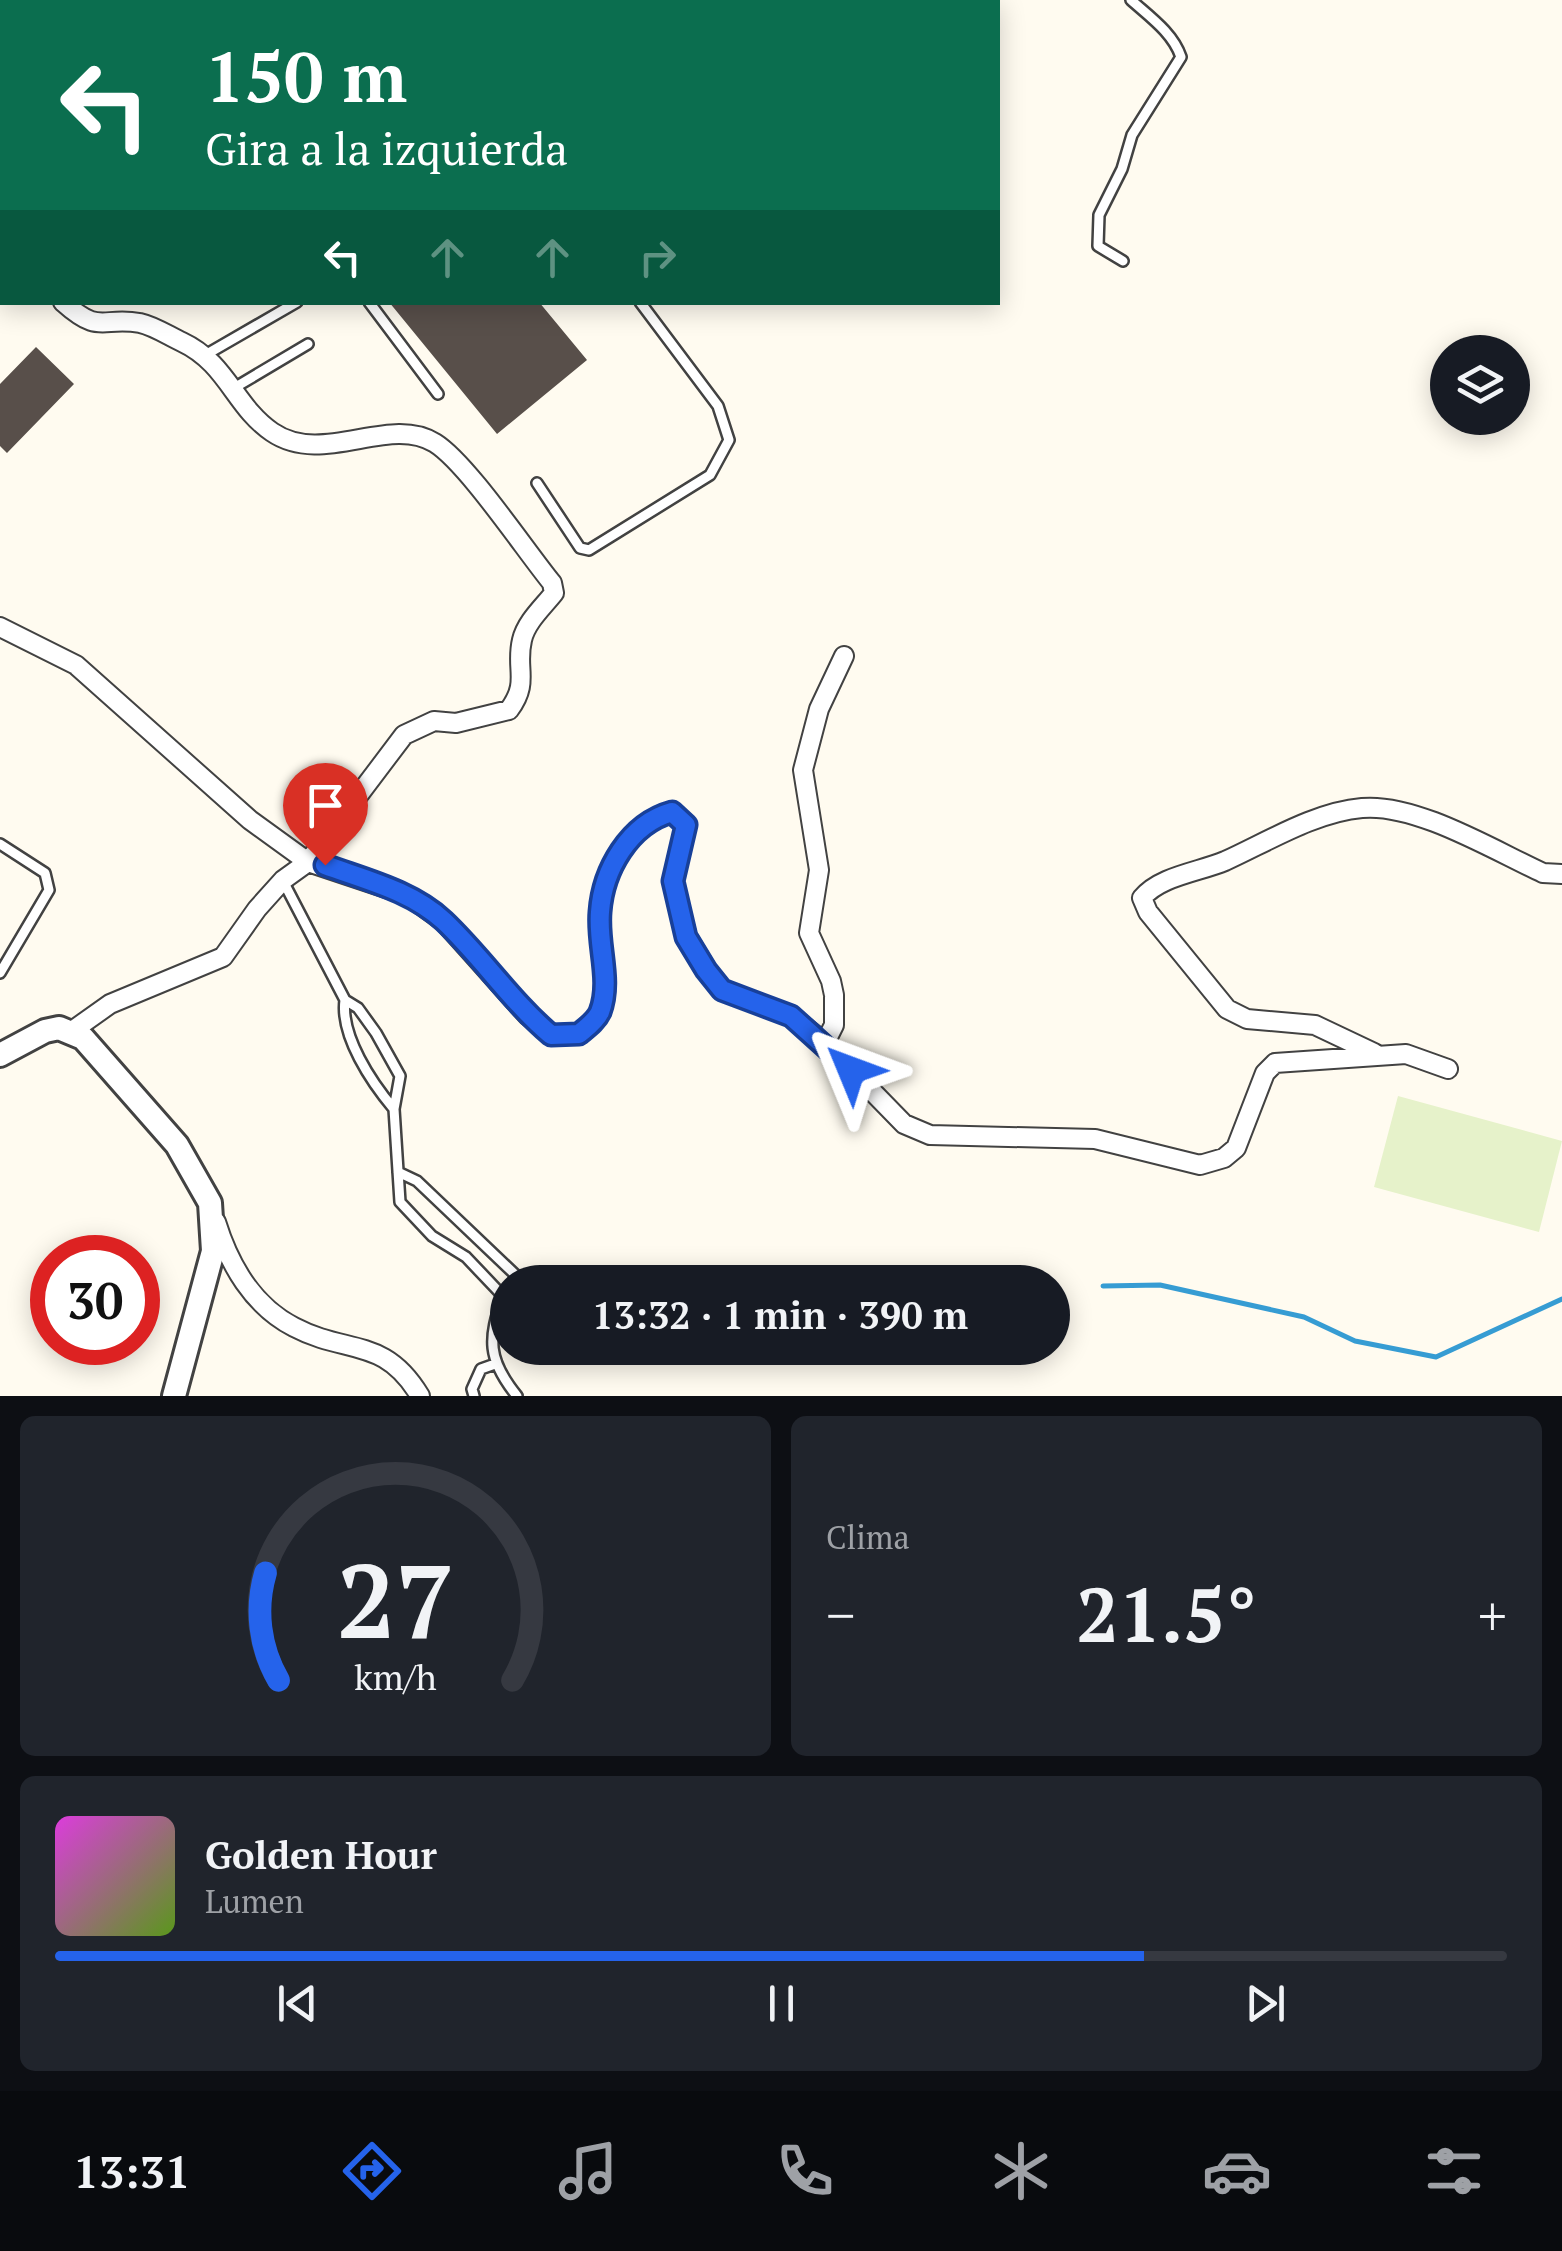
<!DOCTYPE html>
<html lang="es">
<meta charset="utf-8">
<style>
body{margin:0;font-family:"PT Serif",serif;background:#20242c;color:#f1f3f6;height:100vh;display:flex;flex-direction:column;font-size:38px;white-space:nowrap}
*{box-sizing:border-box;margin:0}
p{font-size:32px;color:#9ea1a6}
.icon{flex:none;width:55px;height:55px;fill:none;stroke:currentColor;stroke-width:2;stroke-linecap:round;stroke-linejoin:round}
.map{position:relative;height:1396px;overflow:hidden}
.side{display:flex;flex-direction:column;gap:20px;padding:20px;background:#0d0f14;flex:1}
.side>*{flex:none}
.top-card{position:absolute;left:0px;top:0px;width:1000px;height:305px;box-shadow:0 5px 25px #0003;background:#0b6e4f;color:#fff;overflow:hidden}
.tools{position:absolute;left:1430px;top:335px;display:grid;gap:20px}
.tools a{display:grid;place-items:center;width:100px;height:100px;border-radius:50%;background:#171b24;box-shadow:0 5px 25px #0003;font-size:50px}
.speed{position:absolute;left:30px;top:1235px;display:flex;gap:20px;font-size:50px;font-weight:700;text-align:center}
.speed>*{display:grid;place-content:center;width:130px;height:130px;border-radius:50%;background:#171b24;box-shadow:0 5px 25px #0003;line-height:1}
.speed .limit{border:15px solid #d22;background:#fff;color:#111}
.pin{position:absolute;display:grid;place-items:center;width:85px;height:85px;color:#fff;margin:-102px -42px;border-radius:50% 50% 50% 0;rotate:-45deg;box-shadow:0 0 10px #0007}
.pin .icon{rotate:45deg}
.me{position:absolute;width:110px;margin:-55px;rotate:314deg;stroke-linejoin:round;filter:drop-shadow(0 0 8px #0008)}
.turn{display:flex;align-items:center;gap:35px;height:210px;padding:0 40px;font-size:45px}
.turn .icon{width:130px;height:130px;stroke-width:2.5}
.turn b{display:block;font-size:70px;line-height:85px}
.lanes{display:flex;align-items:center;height:95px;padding:0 40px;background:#0003;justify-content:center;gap:50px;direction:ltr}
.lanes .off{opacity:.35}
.big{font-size:75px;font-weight:700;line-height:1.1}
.side .widget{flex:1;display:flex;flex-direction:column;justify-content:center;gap:15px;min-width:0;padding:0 35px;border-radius:15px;background:#20242c}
.side .dial{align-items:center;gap:0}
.dial svg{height:260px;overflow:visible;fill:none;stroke:#363941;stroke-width:7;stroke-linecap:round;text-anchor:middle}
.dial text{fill:#f1f3f6;stroke:none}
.song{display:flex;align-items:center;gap:30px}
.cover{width:120px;height:120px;border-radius:15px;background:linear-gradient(135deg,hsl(300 70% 55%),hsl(90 70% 35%))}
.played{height:10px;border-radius:5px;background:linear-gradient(90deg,#2563eb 75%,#363941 75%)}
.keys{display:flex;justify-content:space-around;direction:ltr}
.heat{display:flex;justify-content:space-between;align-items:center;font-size:55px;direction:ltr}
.side .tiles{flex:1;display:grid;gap:20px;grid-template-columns:1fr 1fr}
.widget:last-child{grid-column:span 2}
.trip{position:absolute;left:490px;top:1265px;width:580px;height:100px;border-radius:50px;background:#171b24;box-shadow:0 5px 25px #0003;font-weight:700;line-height:100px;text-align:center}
.menu{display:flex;height:160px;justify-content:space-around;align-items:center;background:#090b0e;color:#9ea1a6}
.menu .icon{width:70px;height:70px}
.menu .active{color:#2563eb}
.menu b{font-size:45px;color:#f1f3f6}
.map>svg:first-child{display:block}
.pitch{fill:#e6f2ca}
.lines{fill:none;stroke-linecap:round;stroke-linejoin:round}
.stream{stroke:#369cd3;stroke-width:5}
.building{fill:#584f4a}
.service-casing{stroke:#424242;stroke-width:14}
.minor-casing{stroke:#424242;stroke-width:22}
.tertiary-casing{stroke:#424242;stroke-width:28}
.secondary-casing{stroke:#313131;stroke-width:32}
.service{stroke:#fff;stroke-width:9}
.minor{stroke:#fff;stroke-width:18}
.tertiary{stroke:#fff;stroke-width:22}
.secondary{stroke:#fff2ab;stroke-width:28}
.route-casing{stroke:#184099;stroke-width:25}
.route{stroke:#2563eb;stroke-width:18}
</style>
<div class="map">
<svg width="1562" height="1396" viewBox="0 0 1562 1396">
<rect width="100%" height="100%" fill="#fffbf0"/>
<path class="pitch" d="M1398,1096L1562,1141L1539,1232L1374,1187Z"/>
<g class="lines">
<path class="stream" d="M1103,1286L1160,1285L1304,1317L1355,1341L1436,1357L1562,1299"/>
</g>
<path class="building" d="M389,302H539L587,360L497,434Z
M36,347L74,384L7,453L0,446V384Z"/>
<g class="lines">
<defs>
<path id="service" d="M408,0L409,2
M0,1L2,3
M69,2L71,0
M106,2L108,0
M623,2L624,0
M872,2L873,0
M0,49L2,51
M1123,261L1098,246L1099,215L1122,169L1132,135L1181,57C1173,33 1150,17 1131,0
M369,302L438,394
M207,354L297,302
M234,388L308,344
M537,483L580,548L589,550L710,475L729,440L718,406L640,302
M0,844L45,873L49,890L0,973
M283,881L345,1000L358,1008L376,1033L400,1076L394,1109L400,1202L432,1236L466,1257L503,1296C488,1339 487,1359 517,1396
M345,1000C340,1036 372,1083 394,1109
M398,1172L417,1181L523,1282
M474,1396L472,1389L481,1369L495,1364"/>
<path id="minor" d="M0,241L2,244
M63,302C101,336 101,316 140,323C154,326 169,336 182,342C227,363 235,407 272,432C323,467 389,414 435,443C467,463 525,550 552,583L554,593C543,607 526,622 522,640C515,669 530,682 509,710L456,723L434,721L404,735L308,862L283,880L257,909L223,957L110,1004L72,1031
M0,627L76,665L250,820L308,862L407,895L443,921L527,1015L551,1035L579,1034C586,1028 596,1021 599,1012C612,980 597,946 600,912C603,870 629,823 672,812L686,825L673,881L687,937L707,970L723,990L791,1016L825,1043L904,1124L930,1135L1095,1139L1200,1165L1224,1158L1236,1148L1265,1073L1275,1063L1406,1054L1448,1069
M825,1043L834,1025V995L831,981L809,933L819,870L803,770L819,709L844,656
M1374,1053L1315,1025L1247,1019L1227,1009L1148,912L1142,898C1160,876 1199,872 1225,861C1267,842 1315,812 1362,808C1416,803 1493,850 1543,873L1562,874
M216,1222C229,1264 253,1306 294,1327C347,1355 384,1336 420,1396"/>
<path id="tertiary" d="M0,1055L45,1031L59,1028L83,1038L177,1145L210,1203L213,1251L174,1396"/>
<path id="secondary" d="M145,2L147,0
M0,161L2,158"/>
</defs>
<use href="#service" class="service-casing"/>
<use href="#minor" class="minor-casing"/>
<use href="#tertiary" class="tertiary-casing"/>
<use href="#secondary" class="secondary-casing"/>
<use href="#service" class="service"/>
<use href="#minor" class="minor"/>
<use href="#tertiary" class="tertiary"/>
<use href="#secondary" class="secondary"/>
</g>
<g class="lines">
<defs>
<path id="route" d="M325,865C366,880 412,891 444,921C482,957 511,1001 551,1035L579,1034C586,1028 596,1021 600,1012C612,980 597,946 600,912C603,870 629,824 672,812L686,825L673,881L686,937L706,970L722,990L791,1016L851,1070"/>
</defs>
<use href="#route" class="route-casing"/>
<use href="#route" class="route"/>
</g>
</svg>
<div class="tools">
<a><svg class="icon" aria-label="layers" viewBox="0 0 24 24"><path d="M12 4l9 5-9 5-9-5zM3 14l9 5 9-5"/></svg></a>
</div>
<div class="speed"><div class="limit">30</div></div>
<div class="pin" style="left:325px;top:865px;background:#d93025"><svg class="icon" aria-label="arrive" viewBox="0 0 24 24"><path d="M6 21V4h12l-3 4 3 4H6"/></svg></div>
<svg class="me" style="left:851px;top:1070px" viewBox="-20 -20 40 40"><path d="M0-17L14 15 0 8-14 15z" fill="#2563eb" stroke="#fff" stroke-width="4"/></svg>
<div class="trip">13:32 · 1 min · 390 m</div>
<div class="top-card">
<div class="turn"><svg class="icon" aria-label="left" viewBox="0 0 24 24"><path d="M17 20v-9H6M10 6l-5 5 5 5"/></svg><div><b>150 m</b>Gira a la izquierda</div></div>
<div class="lanes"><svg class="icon" aria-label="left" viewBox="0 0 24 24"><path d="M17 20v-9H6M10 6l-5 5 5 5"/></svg><svg class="icon off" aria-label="ahead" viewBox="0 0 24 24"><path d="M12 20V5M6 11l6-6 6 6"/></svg><svg class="icon off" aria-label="ahead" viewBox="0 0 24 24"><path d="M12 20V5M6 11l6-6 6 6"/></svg><svg class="icon off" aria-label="right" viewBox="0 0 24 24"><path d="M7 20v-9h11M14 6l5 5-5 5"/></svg></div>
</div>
</div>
<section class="side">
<div class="tiles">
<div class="widget dial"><svg viewBox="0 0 100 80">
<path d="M14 69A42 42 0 1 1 86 69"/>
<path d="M14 69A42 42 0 0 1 10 36" stroke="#2563eb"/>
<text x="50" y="56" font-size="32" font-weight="700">27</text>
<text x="50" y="72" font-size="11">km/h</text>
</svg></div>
<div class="widget"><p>Clima</p>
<div class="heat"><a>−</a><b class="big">21.5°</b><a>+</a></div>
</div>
<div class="widget">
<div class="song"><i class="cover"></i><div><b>Golden Hour</b><p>Lumen</p></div></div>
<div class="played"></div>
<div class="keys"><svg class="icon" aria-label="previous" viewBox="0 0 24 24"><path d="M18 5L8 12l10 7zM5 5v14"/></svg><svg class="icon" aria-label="pause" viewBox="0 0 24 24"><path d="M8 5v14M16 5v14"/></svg><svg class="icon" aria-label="next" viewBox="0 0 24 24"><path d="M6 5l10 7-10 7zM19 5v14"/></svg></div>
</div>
</div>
</section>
<nav class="menu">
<b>13:31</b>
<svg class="icon active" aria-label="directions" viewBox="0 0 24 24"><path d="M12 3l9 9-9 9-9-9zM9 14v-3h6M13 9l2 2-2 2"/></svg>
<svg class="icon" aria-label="music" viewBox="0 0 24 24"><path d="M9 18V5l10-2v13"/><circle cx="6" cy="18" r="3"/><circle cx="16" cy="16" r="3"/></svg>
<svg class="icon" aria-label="phone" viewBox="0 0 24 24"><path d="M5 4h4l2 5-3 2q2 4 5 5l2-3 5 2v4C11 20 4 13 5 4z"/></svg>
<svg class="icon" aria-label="climate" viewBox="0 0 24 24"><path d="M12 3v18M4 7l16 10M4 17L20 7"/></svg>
<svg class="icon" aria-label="car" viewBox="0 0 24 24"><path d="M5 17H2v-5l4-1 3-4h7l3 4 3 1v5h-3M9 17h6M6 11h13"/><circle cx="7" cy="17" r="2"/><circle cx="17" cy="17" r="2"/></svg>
<svg class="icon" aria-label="filters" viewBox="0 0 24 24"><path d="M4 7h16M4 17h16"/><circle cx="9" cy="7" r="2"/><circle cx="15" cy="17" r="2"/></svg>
</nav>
